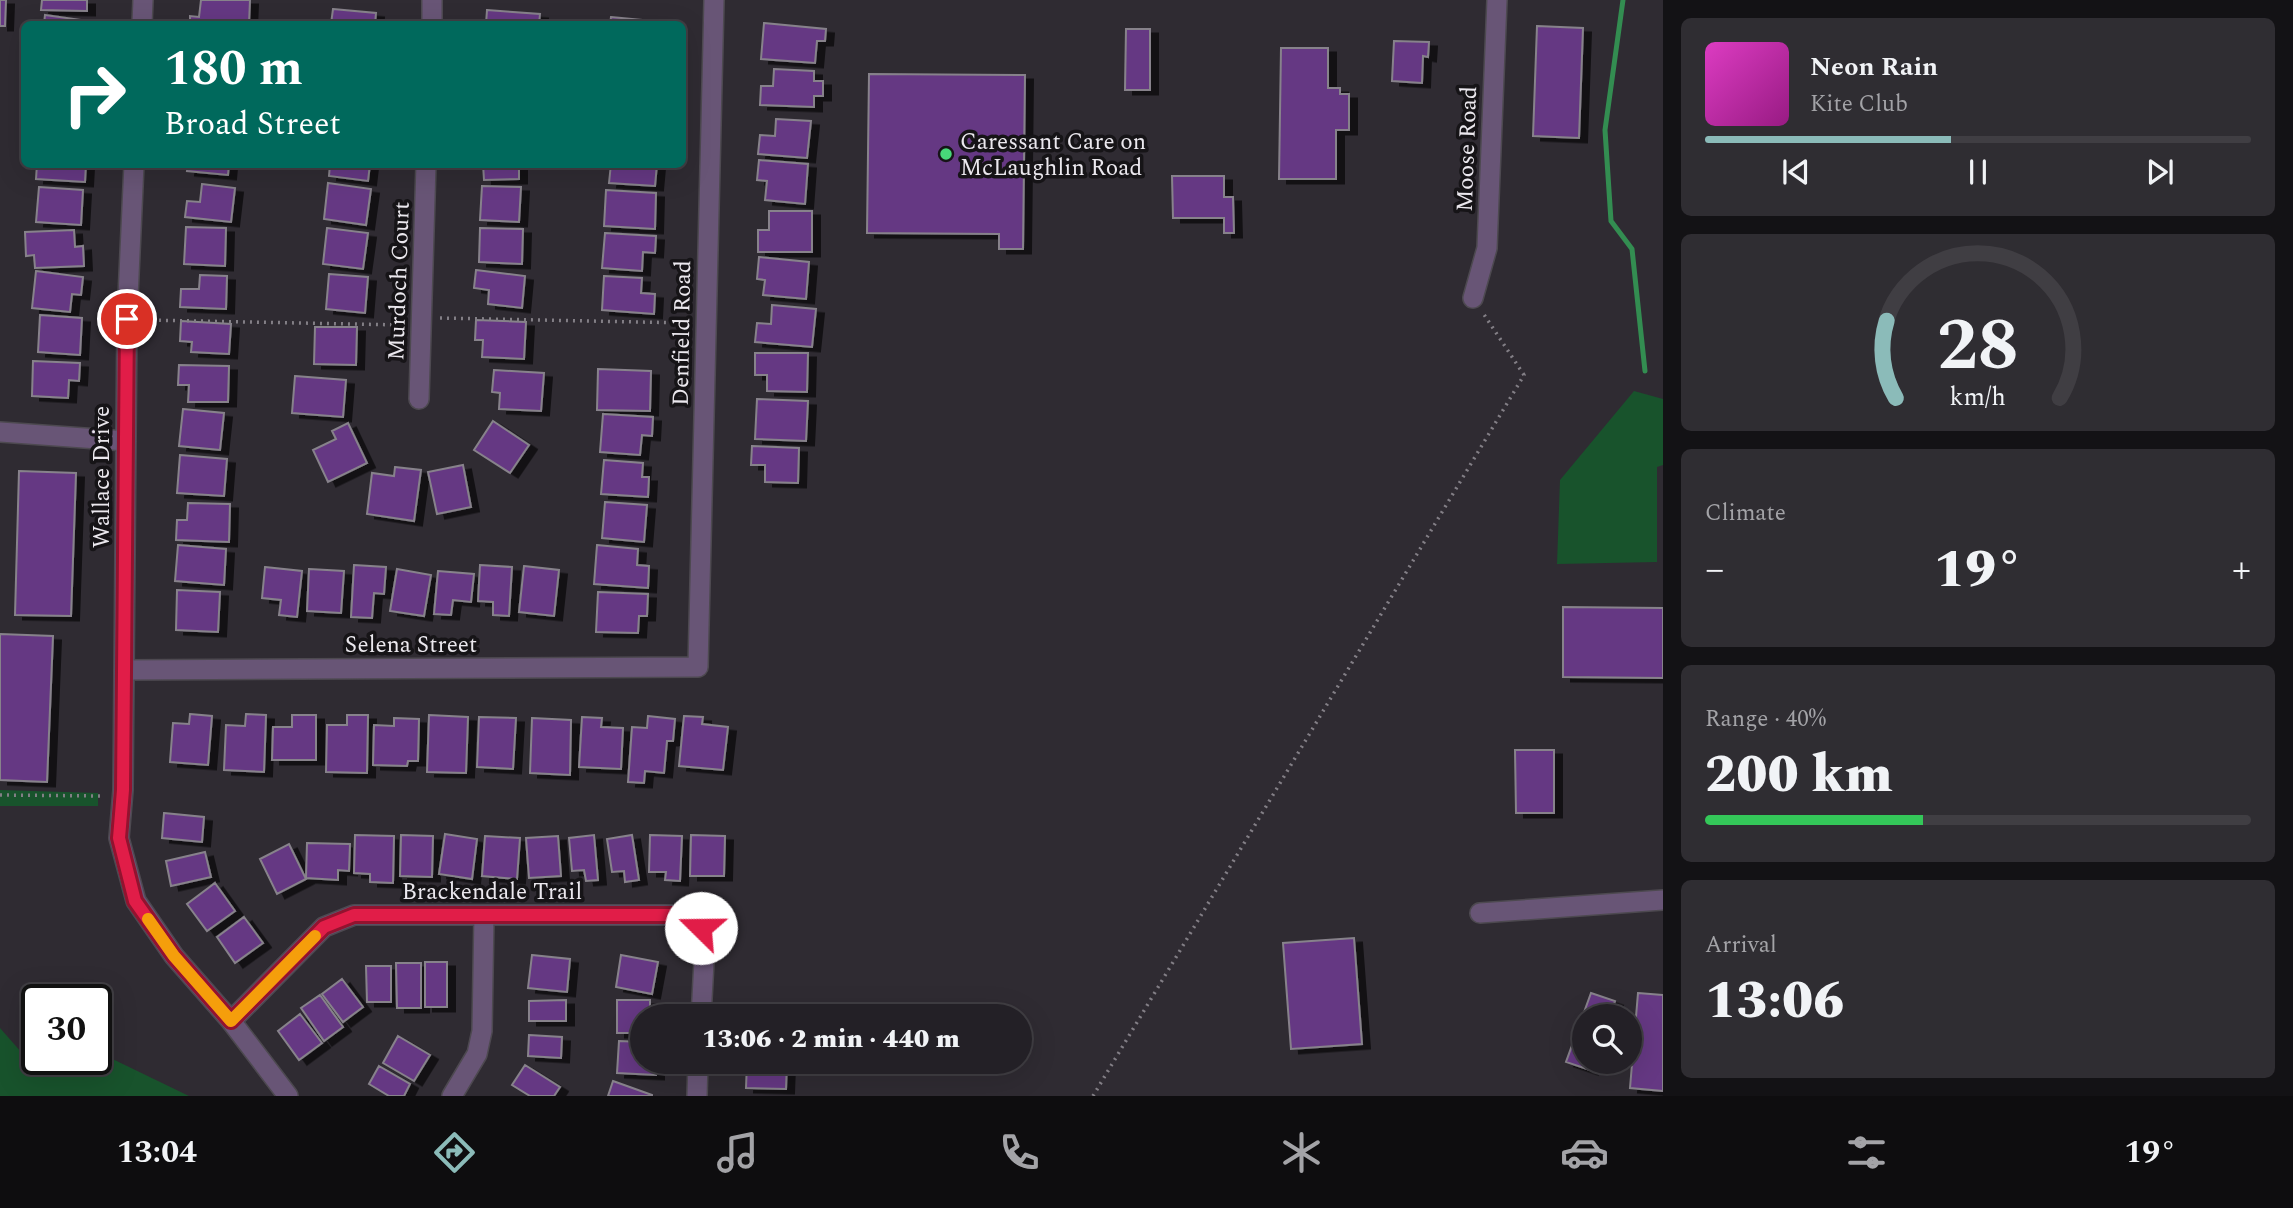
<!DOCTYPE html>
<meta charset="utf-8">
<style>
body{margin:0;font-family:Spectral,serif;background:#2f2d32;color:#f1f3f6;height:100vh;display:flex;flex-direction:column;font-size:26px;white-space:nowrap}
*{box-sizing:border-box;margin:0}
p{font-size:23px;color:#a3a3a7}
.icon{flex:none;width:38px;height:38px;fill:none;stroke:currentColor;stroke-width:2;stroke-linecap:round;stroke-linejoin:round}
.map{position:relative;flex:1;overflow:hidden}
.drawer{display:flex;flex-direction:column;gap:18px;padding:18px;background:#131215;width:630px}
.drawer>*{flex:none}
.hud{position:absolute;left:21px;top:21px;width:665px;height:147px;border-radius:10px;box-shadow:0 7px 28px #0002,0 0 0 2px #403e43;background:#00695c;color:#fff;overflow:hidden}
.controls{position:absolute;left:1572px;top:1004px;display:grid;gap:14px}
.controls a{display:grid;place-items:center;width:70px;height:70px;border-radius:50%;background:#232026;box-shadow:0 7px 28px #0002,0 0 0 2px #403e43;font-size:35px}
.speed{position:absolute;left:21px;top:984px;display:flex;gap:14px;font-size:35px;font-weight:700;text-align:center}
.speed>*{display:grid;place-content:center;width:91px;height:91px;border-radius:50%;background:#232026;box-shadow:0 7px 28px #0002,0 0 0 2px #403e43;line-height:1}
.speed .limit{border:4px solid #111;border-radius:10px;background:#fff;color:#111}
.pin{position:absolute;display:grid;place-items:center;width:60px;height:60px;color:#fff;margin:-30px;border:4px solid #fff;border-radius:50%;box-shadow:0 2px 7px #0007}
.me{position:absolute;width:77px;margin:-38px;rotate:292deg;stroke-linejoin:round;filter:drop-shadow(0 0 5px #0008)}
.turn{display:flex;align-items:center;gap:24px;height:147px;padding:0 28px;font-size:32px}
.turn .icon{width:91px;height:91px;stroke-width:2.5}
.turn b{display:block;font-size:49px;line-height:60px}
.big{font-size:52px;font-weight:800;line-height:1.1}
.drawer .card{flex:1;display:flex;flex-direction:column;justify-content:center;gap:10px;min-width:0;padding:0 24px;border-radius:10px;background:#2f2d32}
.drawer .dial{align-items:center;gap:0}
.dial svg{height:182px;overflow:visible;fill:none;stroke:#403e43;stroke-width:7;stroke-linecap:round;text-anchor:middle}
.dial text{fill:#f1f3f6;stroke:none}
.song{display:flex;align-items:center;gap:21px}
.cover{width:84px;height:84px;border-radius:10px;background:linear-gradient(135deg,hsl(310 70% 55%),hsl(310 70% 35%))}
.played{height:7px;border-radius:4px;background:linear-gradient(90deg,#8bbbb9 45%,#403e43 45%)}
.keys{display:flex;justify-content:space-around;direction:ltr}
.heat{display:flex;justify-content:space-between;align-items:center;font-size:38px;direction:ltr}
.charge{height:10px;border-radius:5px;background:linear-gradient(90deg,#34c759 40%,#403e43 0)}
.trip{position:absolute;left:630px;top:1004px;width:402px;height:70px;border-radius:35px;background:#232026;box-shadow:0 7px 28px #0002,0 0 0 2px #403e43;font-weight:800;line-height:70px;text-align:center}
.tabs{display:flex;height:112px;justify-content:space-around;align-items:center;background:#0e0d0f;color:#a3a3a7}
.tabs .icon{width:49px;height:49px}
.tabs .on{color:#8bbbb9}
.tabs b{font-size:32px;color:#f1f3f6}
main{display:flex;flex:1;min-height:0}
.map>svg:first-child{display:block}
.green{fill:#18532c}
.lines{fill:none;stroke-linecap:round;stroke-linejoin:round}
.stream{stroke:#338d51;stroke-width:5}
.building{fill:#653883;stroke:#87828b;stroke-width:2;filter:url(#shadow)}
.minor-casing{stroke:#4d4950;stroke-width:22}
.path{stroke:#837f86;stroke-width:3.5;stroke-dasharray:2 5;stroke-linecap:butt}
.minor{stroke:#685576;stroke-width:19}
.route-casing{stroke:#92132f;stroke-width:18}
.route{stroke:#e11d48;stroke-width:12}
.slow{stroke:#f59e0b;stroke-width:12}
.poi-dot{fill:#47d779;stroke:#161417;stroke-width:2.5}
.labels{text-anchor:middle;stroke-width:7;stroke-linejoin:round;paint-order:stroke}
.poi-label{font-size:23px;fill:#ebe8ee;stroke:#161417;text-anchor:start}
.street-label{font-size:23px;fill:#ebe8ee;stroke:#161417}
</style>
<main>
<div class="map">
<svg width="1663" height="1096" viewBox="0 0 1663 1096">
<defs>
<filter id="shadow"><feDropShadow dx="8" dy="4.5" stdDeviation="0" flood-color="#0009"/></filter>
</defs>
<rect width="100%" height="100%" fill="#2f2b32"/>
<path class="green" d="M1634,391L1663,399V465L1657,467V562L1557,564L1560,480Z
M0,790L98,793V806H0Z
M0,1028L22,1053L37,1043V1059H96V1051L189,1096H0Z"/>
<g class="lines">
<path class="stream" d="M1623,0L1605,130L1611,221L1632,249L1645,371"/>
</g>
<path class="building" d="M0,0H6L5,26H0Z
M42,0H87V11L41,10Z
M201,0H250L249,24H190V16L199,17Z
M333,9L376,13L375,24H331Z
M487,10L540,14L539,24H486Z
M45,15L89,21V24H44Z
M611,17L652,21V24H610Z
M764,23L826,29L825,41H817L815,63L761,59Z
M1537,26L1583,28L1579,138L1533,136Z
M1126,29H1150V90H1125Z
M1394,41L1429,42L1428,57L1423,56L1422,83L1392,81Z
M1281,48H1328V88H1340V94H1349V130H1336V179H1279Z
M774,69L814,71V81H823V96H814V107L760,105L761,86H773Z
M869,74L1025,75L1023,249H999V234L867,233Z
M776,119L811,121L807,158L758,154L760,135L775,136Z
M759,160L808,164L805,204L765,200L767,181L757,180Z
M37,164H86L85,182L36,179Z
M188,164H229L228,175L187,171Z
M330,164H370L368,181L329,176Z
M483,164H519V179L484,180Z
M611,164H657L655,186L609,183Z
M1172,176H1224V197H1233L1234,233H1224V218H1173Z
M328,183L371,189L366,225L324,219Z
M202,184L235,188L231,222L185,217L187,201L200,202Z
M482,186L521,187L519,222L480,220Z
M39,187L83,190L81,225L36,222Z
M606,190L656,193L655,229L604,226Z
M769,211H812V252H758V230H769Z
M186,227L226,228L225,266L184,264Z
M327,228L368,233L363,269L323,264Z
M480,228L523,229L522,264L479,262Z
M74,230L75,247L83,246L84,266L35,268L34,255L26,256L25,232Z
M605,233L656,236L655,253L643,252L642,271L602,268Z
M759,257L809,262L806,299L763,295L765,280L757,279Z
M476,270L525,276L522,308L488,304L489,290L474,288Z
M36,271L83,277L81,295L72,294L70,312L32,308Z
M329,274L368,277L365,313L326,309Z
M200,275L227,276L226,309L180,307L181,289H199Z
M604,276L642,278L641,293L655,294L654,314L602,310Z
M772,305L816,309L812,347L755,342L757,323L771,324Z
M40,315L82,318L80,355L38,352Z
M476,320L526,322L524,359L482,357L483,340H475Z
M181,321L231,324L229,354L191,352L192,342L180,341Z
M315,327H357L356,365L314,364Z
M755,353H808L807,392L767,391V375H755Z
M33,361L80,363L79,381L69,380L68,398L32,396Z
M179,365L229,366L228,402H188L189,385H178Z
M598,369L651,371L650,411L597,410Z
M494,370L544,373L541,411L499,409L500,393L492,392Z
M295,376L346,380L343,417L292,413Z
M757,399L808,401L806,441L755,439Z
M183,409L224,413L220,450L179,446Z
M603,414L653,417L652,436L642,435L640,455L600,452Z
M493,421L529,445L510,473L474,450Z
M348,423L367,463L328,482L313,450L336,439L332,431Z
M752,446L799,448L798,483L765,482V465H751Z
M180,455L227,459L224,496L177,493Z
M604,460L643,463L642,477H649L648,497L601,494Z
M463,465L471,507L437,514L428,472Z
M395,467L421,470L414,521L367,514L372,473L394,476Z
M19,471L76,473L71,616L15,615Z
M605,502L647,505L644,542L602,538Z
M188,503L230,504L229,542L176,540L177,520H187Z
M178,545L226,549L224,585L175,581Z
M597,545L638,549L637,565L649,566L648,588L594,584Z
M354,565L386,567L384,594L374,593L372,618L351,617Z
M480,565L512,567L509,616L493,615V602L478,601Z
M524,566L559,570L554,616L519,612Z
M265,567L302,571L297,617L279,615L281,600L262,598Z
M309,569L344,571L341,613L307,611Z
M397,569L431,575L424,616L390,611Z
M438,571L474,574L471,602L453,600L451,615L434,614Z
M177,590L220,592L218,632L176,630Z
M598,592L648,594L647,616H639L638,633L596,632Z
M1563,607L1663,608V678L1563,677Z
M0,634L53,636L47,782L0,780Z
M190,714L212,716L208,765L170,762L173,723L189,724Z
M246,714L266,715L264,772L224,770L226,725L245,726Z
M292,715H316V760H272L273,727H292Z
M347,715H368L367,773L326,772L327,725H347Z
M429,715L468,717L466,773L427,772Z
M648,716L675,719L673,741H667L664,773L645,771L644,783L628,782L632,727L647,728Z
M684,716L703,717L702,724L728,727L723,770L679,766Z
M479,717L516,718L513,769L477,767Z
M582,717L602,718L601,727L623,728L621,769L579,767Z
M394,718L419,719L418,761H408L407,766L373,765L374,725L394,726Z
M532,718L571,720L570,775L530,773Z
M1515,750H1554V813H1516Z
M164,813L204,817L202,842L162,838Z
M445,834L477,839L472,879L439,874Z
M355,835L394,836L393,883L370,882V874L354,873Z
M401,835L433,836L432,877L400,876Z
M594,835L598,880L586,881L584,870L572,871L569,838Z
M632,835L639,880L625,882L624,871L612,872L607,839Z
M650,835L682,836L680,881L665,880L666,872H649Z
M691,835L725,836L724,876H690Z
M485,836L520,838L517,879L482,876Z
M558,836L561,876L529,878L526,838Z
M307,843L350,844L349,871L338,870V880L306,878Z
M289,844L306,879L277,894L260,859Z
M205,852L211,877L171,886L166,861Z
M215,883L235,911L207,931L187,904Z
M244,917L263,943L235,963L217,937Z
M1354,938L1362,1044L1291,1049L1283,943Z
M532,955L570,959L567,992L528,988Z
M621,955L658,962L652,994L616,987Z
M425,962H447V1007H425Z
M396,963H421V1008H397Z
M366,966H391V1002H367Z
M342,979L363,1007L343,1022L322,994Z
M1591,993L1615,1001L1609,1017H1584V1062H1593L1590,1070L1566,1062Z
M1638,993L1663,995V1091L1630,1088Z
M320,995L343,1027L324,1041L301,1008Z
M566,1000V1021H529V1001Z
M617,1000H650V1015L659,1014V1017H642V1033H617Z
M300,1014L322,1043L299,1060L278,1031Z
M529,1035L562,1037L561,1058L528,1056Z
M398,1036L430,1055L414,1081L383,1063Z
M619,1041L642,1042V1062H656V1075L617,1073Z
M747,1062H787L786,1089L746,1088Z
M525,1065L560,1087L554,1096H530L512,1085Z
M379,1066L410,1084L404,1096H389L369,1084Z
M613,1081L652,1095V1096H608Z"/>
<g class="lines">
<defs>
<path id="minor" d="M142,24L143,0
M432,24V0
M134,164L127,319L123,790L119,838L136,901L174,956L231,1021L288,1096
M1473,298L1487,248L1497,0
M419,399L426,164
M0,432L126,441
M124,670L698,667L714,0
M1480,913L1663,900
M231,1021L324,927L354,915H682L701,928L705,943L701,1017
M452,1096L477,1054L482,1031L484,915
M697,1096L698,1062"/>
</defs>
<use href="#minor" class="minor-casing"/>
<path class="path" d="M440,318L688,323
M145,320L403,325
M0,795L103,796
M1093,1096L1524,375L1483,313"/>
<use href="#minor" class="minor"/>
</g>
<g class="lines">
<defs>
<path id="route" d="M127,319L123,790L119,838L135,901L174,956L231,1021L324,927L354,915H682L701,928"/>
</defs>
<use href="#route" class="route-casing"/>
<use href="#route" class="route"/>
<path class="slow" d="M148,919L174,956L231,1021L315,936"/>
</g>
<circle class="poi-dot" cx="946" cy="154" r="7"/>
<g class="labels">
<g class="poi-label">
<text x="960" y="149">Caressant Care on<tspan x="960" dy="26">McLaughlin Road</tspan></text>
</g>
<g class="street-label">
<text transform="translate(1466 149) rotate(-88)" y="8">Moose Road</text>
<text transform="translate(398 281) rotate(-88)" y="8">Murdoch Court</text>
<text transform="translate(681 333) rotate(-89)" y="8">Denfield Road</text>
<text transform="translate(101 477) rotate(-90)" y="8">Wallace Drive</text>
<text x="411" y="652">Selena Street</text>
<text x="492" y="899">Brackendale Trail</text>
</g>
</g>
</svg>
<div class="controls">
<a><svg class="icon" aria-label="search" viewBox="0 0 24 24"><circle cx="10" cy="10" r="6"/><path d="M15 15l6 6"/></svg></a>
</div>
<div class="speed"><div class="limit">30</div></div>
<div class="pin" style="left:127px;top:319px;background:#d93025"><svg class="icon" aria-label="arrive" viewBox="0 0 24 24"><path d="M6 21V4h12l-3 4 3 4H6"/></svg></div>
<svg class="me" style="left:701px;top:928px" viewBox="-20 -20 40 40"><circle r="19" fill="#fff"/><path d="M0-13L10 11 0 6-10 11z" fill="#e11d48"/></svg>
<div class="trip">13:06 · 2 min · 440 m</div>
<div class="hud">
<div class="turn"><svg class="icon" aria-label="right" viewBox="0 0 24 24"><path d="M7 20v-9h11M14 6l5 5-5 5"/></svg><div><b>180 m</b>Broad Street</div></div>
</div>
</div>
<section class="drawer">
<div class="card">
<div class="song"><i class="cover"></i><div><b>Neon Rain</b><p>Kite Club</p></div></div>
<div class="played"></div>
<div class="keys"><svg class="icon" aria-label="previous" viewBox="0 0 24 24"><path d="M18 5L8 12l10 7zM5 5v14"/></svg><svg class="icon" aria-label="pause" viewBox="0 0 24 24"><path d="M8 5v14M16 5v14"/></svg><svg class="icon" aria-label="next" viewBox="0 0 24 24"><path d="M6 5l10 7-10 7zM19 5v14"/></svg></div>
</div>
<div class="card dial"><svg viewBox="0 0 100 80">
<path d="M14 69A42 42 0 1 1 86 69"/>
<path d="M14 69A42 42 0 0 1 10 35" stroke="#8bbbb9"/>
<text x="50" y="56" font-size="32" font-weight="700">28</text>
<text x="50" y="72" font-size="11">km/h</text>
</svg></div>
<div class="card"><p>Climate</p>
<div class="heat"><a>−</a><b class="big">19°</b><a>+</a></div>
</div>
<div class="card"><p>Range · 40%</p><b class="big">200 km</b><div class="charge"></div></div>
<div class="card"><p>Arrival</p><b class="big">13:06</b></div>
</section>
</main>
<nav class="tabs">
<b>13:04</b>
<svg class="icon on" aria-label="directions" viewBox="0 0 24 24"><path d="M12 3l9 9-9 9-9-9zM9 14v-3h6M13 9l2 2-2 2"/></svg>
<svg class="icon" aria-label="music" viewBox="0 0 24 24"><path d="M9 18V5l10-2v13"/><circle cx="6" cy="18" r="3"/><circle cx="16" cy="16" r="3"/></svg>
<svg class="icon" aria-label="phone" viewBox="0 0 24 24"><path d="M5 4h4l2 5-3 2q2 4 5 5l2-3 5 2v4C11 20 4 13 5 4z"/></svg>
<svg class="icon" aria-label="climate" viewBox="0 0 24 24"><path d="M12 3v18M4 7l16 10M4 17L20 7"/></svg>
<svg class="icon" aria-label="car" viewBox="0 0 24 24"><path d="M5 17H2v-5l4-1 3-4h7l3 4 3 1v5h-3M9 17h6M6 11h13"/><circle cx="7" cy="17" r="2"/><circle cx="17" cy="17" r="2"/></svg>
<svg class="icon" aria-label="filters" viewBox="0 0 24 24"><path d="M4 7h16M4 17h16"/><circle cx="9" cy="7" r="2"/><circle cx="15" cy="17" r="2"/></svg>
<b>19°</b>
</nav>
